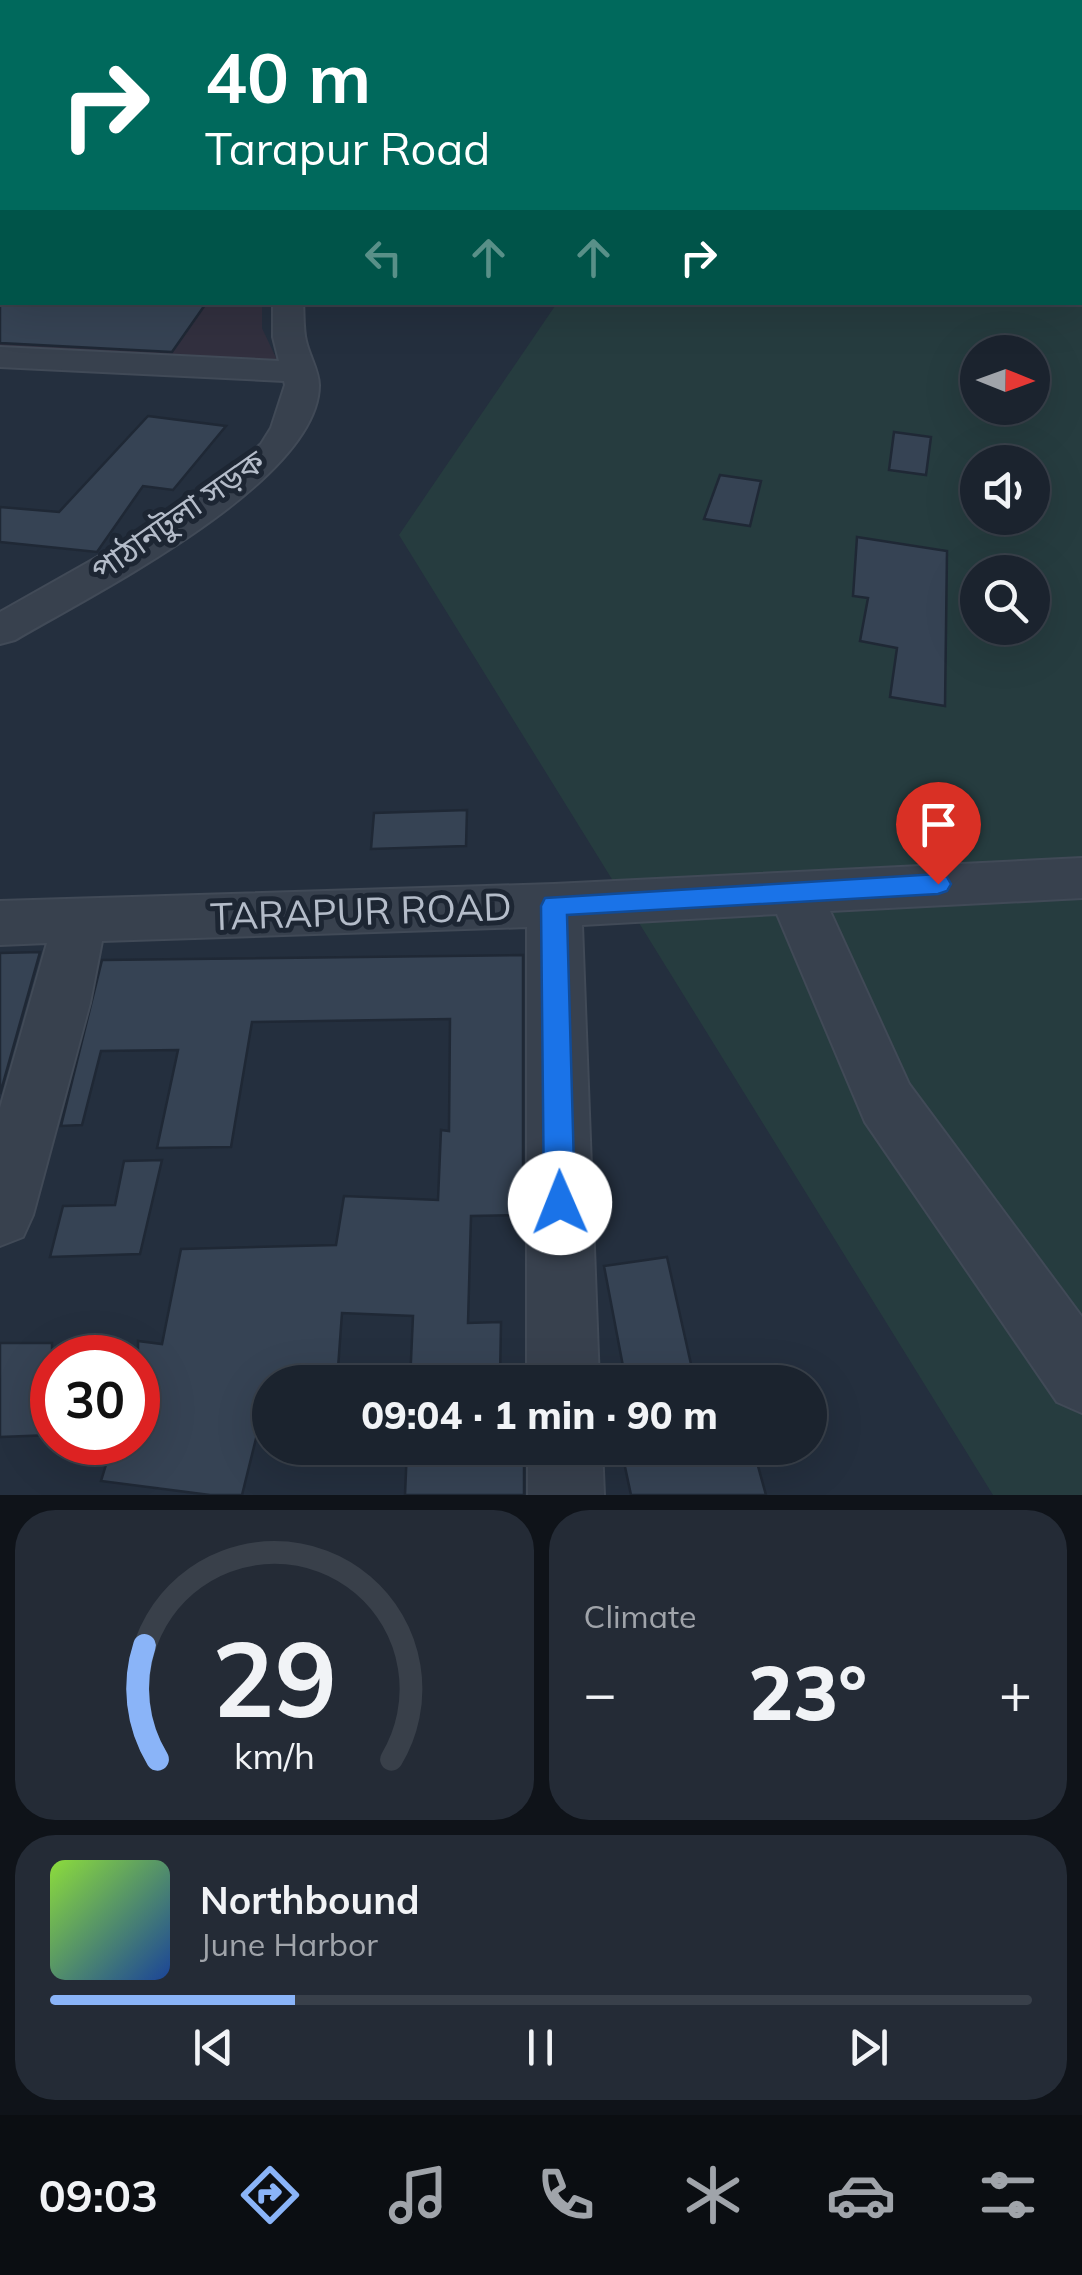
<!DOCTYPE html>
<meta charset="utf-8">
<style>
body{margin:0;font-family:Mulish,"Noto Sans Bengali",sans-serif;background:#242b36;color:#f1f3f6;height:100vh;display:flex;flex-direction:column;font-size:38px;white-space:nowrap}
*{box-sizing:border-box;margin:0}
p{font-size:32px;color:#a0a4aa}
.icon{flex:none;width:55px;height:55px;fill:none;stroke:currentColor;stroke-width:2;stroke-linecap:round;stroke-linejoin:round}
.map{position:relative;height:1495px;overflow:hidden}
.drawer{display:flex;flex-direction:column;gap:15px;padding:15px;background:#0f1319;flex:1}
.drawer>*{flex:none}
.guide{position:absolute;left:0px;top:0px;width:1082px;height:305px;box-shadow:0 10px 40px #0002,0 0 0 2px #39404a;background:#00695c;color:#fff;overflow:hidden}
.needle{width:65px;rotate:91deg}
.fabs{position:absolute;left:960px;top:335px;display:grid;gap:20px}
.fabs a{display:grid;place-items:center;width:90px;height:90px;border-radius:50%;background:#1b232e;box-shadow:0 10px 40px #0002,0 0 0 2px #39404a;font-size:50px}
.speed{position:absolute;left:30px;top:1335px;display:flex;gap:20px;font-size:50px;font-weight:700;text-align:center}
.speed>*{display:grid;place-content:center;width:130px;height:130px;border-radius:50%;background:#1b232e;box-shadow:0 10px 40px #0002,0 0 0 2px #39404a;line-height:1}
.speed .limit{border:15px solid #d22;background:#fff;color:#111}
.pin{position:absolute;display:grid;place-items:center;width:85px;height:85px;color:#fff;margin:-102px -42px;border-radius:50% 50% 50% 0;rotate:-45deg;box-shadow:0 0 10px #0007}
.pin .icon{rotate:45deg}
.me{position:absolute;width:110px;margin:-55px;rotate:359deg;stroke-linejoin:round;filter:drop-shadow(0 0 8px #0008)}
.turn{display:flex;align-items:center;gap:35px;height:210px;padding:0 40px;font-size:45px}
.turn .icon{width:130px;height:130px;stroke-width:2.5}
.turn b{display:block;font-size:70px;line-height:85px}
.lanes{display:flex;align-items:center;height:95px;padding:0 40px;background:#0003;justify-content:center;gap:50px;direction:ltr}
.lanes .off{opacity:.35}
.big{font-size:75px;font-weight:800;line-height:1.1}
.drawer .card{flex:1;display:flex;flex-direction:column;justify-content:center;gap:15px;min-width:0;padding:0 35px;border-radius:40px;background:#242b36}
.drawer .dial{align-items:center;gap:0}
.dial svg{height:260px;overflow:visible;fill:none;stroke:#39404a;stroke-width:7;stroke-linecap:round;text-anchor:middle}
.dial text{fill:#f1f3f6;stroke:none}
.song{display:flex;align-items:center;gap:30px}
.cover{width:120px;height:120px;border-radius:15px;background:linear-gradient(135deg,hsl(90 70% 55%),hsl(220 70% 35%))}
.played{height:10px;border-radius:5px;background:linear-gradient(90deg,#8ab4f8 25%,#39404a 25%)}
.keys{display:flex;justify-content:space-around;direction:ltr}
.heat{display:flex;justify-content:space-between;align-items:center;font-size:55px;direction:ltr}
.drawer .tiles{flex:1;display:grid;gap:15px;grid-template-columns:1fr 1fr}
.card:last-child{grid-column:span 2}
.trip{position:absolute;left:252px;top:1365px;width:575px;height:100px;border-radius:50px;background:#1b232e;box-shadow:0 10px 40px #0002,0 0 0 2px #39404a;font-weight:800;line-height:100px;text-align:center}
.tab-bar{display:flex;height:160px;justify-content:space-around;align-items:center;background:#0b0e12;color:#a0a4aa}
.tab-bar .icon{width:70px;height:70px}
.tab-bar .on{color:#8ab4f8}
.tab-bar b{font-size:45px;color:#f1f3f6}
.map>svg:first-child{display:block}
.medical{fill:#32303f}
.green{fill:#263c3f;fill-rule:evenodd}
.building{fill:#364354;stroke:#1f2835;stroke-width:2.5}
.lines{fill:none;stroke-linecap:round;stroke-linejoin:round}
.minor-casing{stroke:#414a57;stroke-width:4}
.minor{fill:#38414e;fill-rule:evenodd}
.route{fill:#1a73e8;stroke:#114b97;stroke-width:2.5}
.labels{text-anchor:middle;stroke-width:10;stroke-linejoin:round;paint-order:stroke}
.far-street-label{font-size:32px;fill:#b4bcc9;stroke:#1d2633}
.street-label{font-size:38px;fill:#b4bcc9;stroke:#1d2633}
</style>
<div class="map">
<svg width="1082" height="1495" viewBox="0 0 1082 1495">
<rect width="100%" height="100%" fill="#242f3e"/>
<path class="medical" d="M0,133L2,302L262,303V328L278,362L0,349Z"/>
<path class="green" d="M906,0L1082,2V1495H993L399,535L557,303L1080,302V2H883ZM978,352H1032V408H978ZM978,462H1032V518H978ZM978,572H1032V628H978Z"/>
<path class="building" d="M0,302H207L172,352L0,343Z
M148,416L226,426L173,490L143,486L97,552L0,542V507L59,512Z
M894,432L931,437L926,475L889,470Z
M720,475L761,481L750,526L704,519Z
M857,537L947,551L945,706L890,697L897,648L860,641L868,598L853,596Z
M467,810L466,846L371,849L374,813Z
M40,952L0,1094V953Z
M523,955V1215L471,1216L468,1323L501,1322L500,1380L523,1379V1382H410L413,1316L342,1313L337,1382H270L242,1495H210L101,1481L113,1442H138V1341L162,1344L181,1249L336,1245L344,1196L438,1200L441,1130L449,1131L450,1019L252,1022L231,1147L157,1148L178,1050L101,1051L82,1125L61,1126L102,960Z
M162,1160L140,1254L50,1257L63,1206L115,1205L124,1161Z
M667,1257L693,1373L730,1366L735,1382H626L604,1266Z
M0,1343H52V1435L0,1437Z
M407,1448H524V1495H405Z
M621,1448H753L766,1495H631Z"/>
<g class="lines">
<defs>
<path id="minor" d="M0,7H2V19H0Z
M0,93H2V107H0Z
M0,219H2V235H0Z
M273,302H303C304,315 303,329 306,341C309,355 319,371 319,385C319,482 91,595 15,640L0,644V612L133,537L230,471L261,444L271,428L285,385L284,381L0,367V347L279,361L273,337Z
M1082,858V898L830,911L909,1084L1082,1317V1413L1057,1402L865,1122L777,914L582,925L599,1382H527V927L102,941L90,1003L33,1215L23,1237L0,1246V1108L47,943L0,945V901L554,884Z
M528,1448H602L604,1495H528Z"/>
</defs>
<use href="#minor" class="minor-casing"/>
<use href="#minor" class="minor"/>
</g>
<path class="route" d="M938,874L947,877L951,884L947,891L938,894L567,915L575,1203L571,1214L560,1218L548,1214L544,1203L541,906L545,898Z"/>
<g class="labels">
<g class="far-street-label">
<text transform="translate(178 516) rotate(-35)" y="11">পাঠানটুলা সড়ক</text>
</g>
<g class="street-label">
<text transform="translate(361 912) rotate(-2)" y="13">TARAPUR ROAD</text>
</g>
</g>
</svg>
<div class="fabs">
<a><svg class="needle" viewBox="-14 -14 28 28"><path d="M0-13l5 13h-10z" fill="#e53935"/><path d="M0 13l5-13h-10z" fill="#a0a4aa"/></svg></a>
<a><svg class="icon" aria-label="sound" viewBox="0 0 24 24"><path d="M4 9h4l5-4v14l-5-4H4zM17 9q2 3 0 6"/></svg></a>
<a><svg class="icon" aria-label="search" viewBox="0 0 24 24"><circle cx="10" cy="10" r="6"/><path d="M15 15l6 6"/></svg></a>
</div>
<div class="speed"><div class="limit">30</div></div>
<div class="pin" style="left:938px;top:884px;background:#d93025"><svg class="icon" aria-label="arrive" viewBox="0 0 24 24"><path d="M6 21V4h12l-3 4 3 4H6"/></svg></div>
<svg class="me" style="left:560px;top:1203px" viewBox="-20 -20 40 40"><circle r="19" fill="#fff"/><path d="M0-13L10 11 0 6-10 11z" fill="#1a73e8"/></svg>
<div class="trip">09:04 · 1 min · 90 m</div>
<div class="guide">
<div class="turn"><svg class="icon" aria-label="right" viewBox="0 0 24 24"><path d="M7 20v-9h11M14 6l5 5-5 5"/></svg><div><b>40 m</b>Tarapur Road</div></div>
<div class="lanes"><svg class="icon off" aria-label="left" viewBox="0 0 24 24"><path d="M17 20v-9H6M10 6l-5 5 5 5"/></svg><svg class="icon off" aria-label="ahead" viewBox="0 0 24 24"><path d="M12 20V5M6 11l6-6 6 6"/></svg><svg class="icon off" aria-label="ahead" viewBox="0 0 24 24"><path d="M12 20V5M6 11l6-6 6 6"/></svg><svg class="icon" aria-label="right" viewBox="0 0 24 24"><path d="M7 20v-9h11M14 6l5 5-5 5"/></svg></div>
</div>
</div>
<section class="drawer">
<div class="tiles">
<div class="card dial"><svg viewBox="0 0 100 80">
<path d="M14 69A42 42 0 1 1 86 69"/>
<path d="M14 69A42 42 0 0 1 10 34" stroke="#8ab4f8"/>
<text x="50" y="56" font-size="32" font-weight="700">29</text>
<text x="50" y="72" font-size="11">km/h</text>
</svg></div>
<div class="card"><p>Climate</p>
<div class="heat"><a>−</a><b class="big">23°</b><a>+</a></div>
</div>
<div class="card">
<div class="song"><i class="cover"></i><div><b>Northbound</b><p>June Harbor</p></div></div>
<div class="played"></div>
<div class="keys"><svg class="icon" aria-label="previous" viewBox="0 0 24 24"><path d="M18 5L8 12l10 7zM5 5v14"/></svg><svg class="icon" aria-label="pause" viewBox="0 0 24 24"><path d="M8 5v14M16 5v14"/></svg><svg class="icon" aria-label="next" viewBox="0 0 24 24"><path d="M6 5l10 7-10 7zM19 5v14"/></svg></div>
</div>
</div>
</section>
<nav class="tab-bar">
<b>09:03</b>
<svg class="icon on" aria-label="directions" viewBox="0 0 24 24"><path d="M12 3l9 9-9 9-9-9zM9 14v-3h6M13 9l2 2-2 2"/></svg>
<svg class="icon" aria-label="music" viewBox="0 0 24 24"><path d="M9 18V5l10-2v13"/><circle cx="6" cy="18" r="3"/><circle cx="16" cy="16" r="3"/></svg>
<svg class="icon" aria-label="phone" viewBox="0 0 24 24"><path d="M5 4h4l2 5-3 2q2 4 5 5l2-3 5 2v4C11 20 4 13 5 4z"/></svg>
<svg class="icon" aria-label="climate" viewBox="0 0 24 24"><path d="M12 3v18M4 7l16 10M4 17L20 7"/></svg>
<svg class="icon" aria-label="car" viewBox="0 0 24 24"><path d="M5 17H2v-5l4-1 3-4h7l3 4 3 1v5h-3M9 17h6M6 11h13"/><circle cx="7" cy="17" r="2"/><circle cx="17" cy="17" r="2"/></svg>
<svg class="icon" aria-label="filters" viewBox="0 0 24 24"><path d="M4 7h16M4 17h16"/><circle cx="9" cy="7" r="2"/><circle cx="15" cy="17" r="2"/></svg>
</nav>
